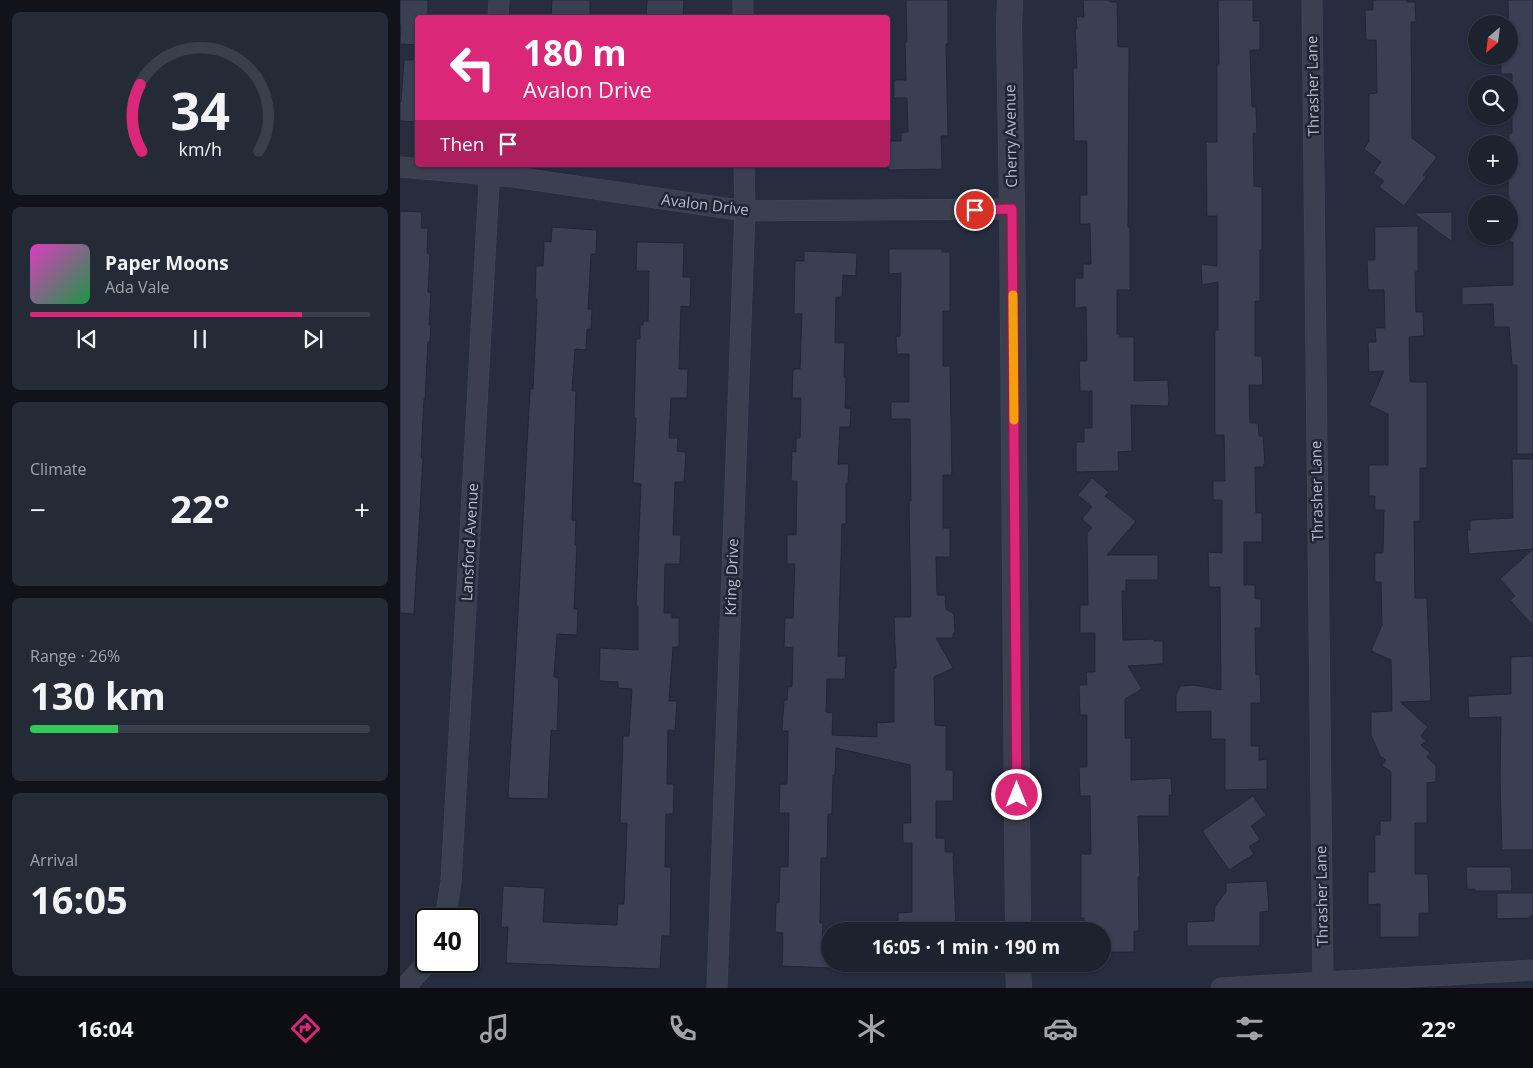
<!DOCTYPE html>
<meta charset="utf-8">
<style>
body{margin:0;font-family:"Open Sans",sans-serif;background:#252a37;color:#f1f3f6;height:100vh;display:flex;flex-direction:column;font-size:19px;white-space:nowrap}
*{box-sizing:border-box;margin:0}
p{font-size:16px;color:#a0a4aa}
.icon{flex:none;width:28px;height:28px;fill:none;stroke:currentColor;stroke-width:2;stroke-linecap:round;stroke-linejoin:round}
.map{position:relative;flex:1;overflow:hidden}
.details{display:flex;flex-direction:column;gap:12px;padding:12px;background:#10131a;width:400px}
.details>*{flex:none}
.banner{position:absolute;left:15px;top:15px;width:475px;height:152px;border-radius:5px;box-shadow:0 1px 4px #0004,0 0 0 1px #3b3f4b;background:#db2777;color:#fff;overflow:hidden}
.needle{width:32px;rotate:208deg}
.fabs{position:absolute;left:1068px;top:15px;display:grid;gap:10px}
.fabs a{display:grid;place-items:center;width:50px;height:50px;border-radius:50%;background:#1d222f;box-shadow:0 1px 4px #0004,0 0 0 1px #3b3f4b;font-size:25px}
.speed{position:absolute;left:15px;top:908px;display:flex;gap:10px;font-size:25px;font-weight:700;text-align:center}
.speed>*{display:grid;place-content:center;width:65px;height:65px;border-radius:50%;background:#1d222f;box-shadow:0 1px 4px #0004,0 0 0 1px #3b3f4b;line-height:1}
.speed .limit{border:2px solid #111;border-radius:8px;background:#fff;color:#111}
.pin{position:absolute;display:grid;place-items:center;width:42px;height:42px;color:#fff;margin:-21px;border:2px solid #fff;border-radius:50%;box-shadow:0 1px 5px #0007}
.me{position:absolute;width:55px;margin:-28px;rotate:0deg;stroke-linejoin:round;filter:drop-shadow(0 0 4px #0008)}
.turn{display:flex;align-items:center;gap:18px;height:105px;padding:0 25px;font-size:22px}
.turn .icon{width:65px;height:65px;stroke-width:2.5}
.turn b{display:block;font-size:35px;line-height:42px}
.then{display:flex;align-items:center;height:48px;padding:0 25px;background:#0003;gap:10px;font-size:19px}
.big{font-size:38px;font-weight:700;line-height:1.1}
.details .widget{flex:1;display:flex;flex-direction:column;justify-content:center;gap:8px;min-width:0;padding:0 18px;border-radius:8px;background:#252a37}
.details .dial{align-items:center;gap:0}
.dial svg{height:130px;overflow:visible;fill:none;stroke:#3b3f4b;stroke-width:7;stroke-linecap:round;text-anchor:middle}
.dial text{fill:#f1f3f6;stroke:none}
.song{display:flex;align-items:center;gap:15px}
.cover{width:60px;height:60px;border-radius:8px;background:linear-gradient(135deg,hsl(310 70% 55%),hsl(140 70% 35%))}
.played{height:5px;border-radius:2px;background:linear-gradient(90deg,#db2777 80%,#3b3f4b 80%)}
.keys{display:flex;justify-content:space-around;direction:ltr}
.heat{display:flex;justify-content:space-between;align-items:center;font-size:28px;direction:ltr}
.charge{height:8px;border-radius:4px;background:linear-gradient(90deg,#34c759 26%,#3b3f4b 0)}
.trip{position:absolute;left:421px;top:922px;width:290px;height:50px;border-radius:25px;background:#1d222f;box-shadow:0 1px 4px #0004,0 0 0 1px #3b3f4b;font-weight:700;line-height:50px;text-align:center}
.tab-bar{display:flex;height:80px;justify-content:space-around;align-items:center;background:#0c0e13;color:#a0a4aa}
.tab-bar .icon{width:35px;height:35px}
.tab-bar .on{color:#db2777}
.tab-bar b{font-size:22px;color:#f1f3f6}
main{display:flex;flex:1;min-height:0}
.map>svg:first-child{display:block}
.building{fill:#394054;stroke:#222636}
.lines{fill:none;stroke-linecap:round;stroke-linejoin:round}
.minor-casing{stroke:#444858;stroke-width:21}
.tertiary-casing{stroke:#444858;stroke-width:26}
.minor{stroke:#3b3f4f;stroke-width:20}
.tertiary{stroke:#3b3f4f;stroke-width:25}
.route-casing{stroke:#8e194d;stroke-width:12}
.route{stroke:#db2777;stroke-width:9}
.slow{stroke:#f59e0b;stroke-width:9}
.labels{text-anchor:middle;stroke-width:5;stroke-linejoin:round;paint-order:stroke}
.street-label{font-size:15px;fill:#b7bbc9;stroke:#202434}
</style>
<main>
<section class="details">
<div class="widget dial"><svg viewBox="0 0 100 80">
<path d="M14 69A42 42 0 1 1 86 69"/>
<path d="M14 69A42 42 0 0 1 13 28" stroke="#db2777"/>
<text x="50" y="56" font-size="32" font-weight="700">34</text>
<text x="50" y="72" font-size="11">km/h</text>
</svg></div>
<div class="widget">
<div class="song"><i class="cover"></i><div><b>Paper Moons</b><p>Ada Vale</p></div></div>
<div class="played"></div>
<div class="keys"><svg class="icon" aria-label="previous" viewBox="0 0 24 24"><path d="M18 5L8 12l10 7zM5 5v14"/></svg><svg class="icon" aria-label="pause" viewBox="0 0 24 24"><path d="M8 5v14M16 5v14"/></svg><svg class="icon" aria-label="next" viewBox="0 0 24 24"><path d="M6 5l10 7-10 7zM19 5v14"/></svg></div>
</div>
<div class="widget"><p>Climate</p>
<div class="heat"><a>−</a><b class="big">22°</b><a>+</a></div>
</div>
<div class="widget"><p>Range · 26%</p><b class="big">130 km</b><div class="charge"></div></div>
<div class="widget"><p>Arrival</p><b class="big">16:05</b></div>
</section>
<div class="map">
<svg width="1133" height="988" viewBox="0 0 1133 988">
<rect width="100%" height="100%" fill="#272d3f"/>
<path class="building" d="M0,0H28V18H18V45L0,44L1,25H0Z
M152,0H190V18H151Z
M247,0H284L283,18H246Z
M506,0H548V44H546L548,136H541L542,169L488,170V143H490V141H501V133L508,132L507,98H494V80H506L505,42H507Z
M683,0H710V2H717L718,47H729L728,227H730V290H717V334H720V337H734V381L768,380L769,401L768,406L731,405L732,451L718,452L719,471L676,472V442H684V428H692V391H680L679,361H687L686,307L675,308V278H683V264H691L690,224H680V195H687V141H674L673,68H677L675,29H677L676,17H684Z
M818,0H853V21H860V50H850L852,107H856L857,133H853L854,186L862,187V250H860V301H855V356H862L863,385H849L850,423H858L859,436H863L865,464H864V467H855L856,513H862V542H844V585H855V599H861V628H855L856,675L860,674L861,703H851V746H859V760L867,759V789L825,790V739H811V711L776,712V695L780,686L793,685L821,690L820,587H809L808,552L822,553V500H813V481H825L824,435H815V330H818V282L802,285L801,264L817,266V216H807L806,142H817V64H819Z
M973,0H1007V2H1015L1016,22H1011L1012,138L1037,157L1023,175L1026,177L1004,206L979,187L984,181L973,173L981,162L964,149L969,141V94L977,93L976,40H966L965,10H973Z
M1108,0H1133V454H1117V365H1112L1109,327H1094L1093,304L1062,305V287L1113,285V242H1109V196H1108L1109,133H1112V74H1101V56H1109Z
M4,60H18V122L0,121V102H1Z
M0,211L22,212L21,228H28L27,253L30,254L28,292H31L29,325H31L30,342H28L25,399H24L21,458H23L14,614L0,613Z
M1052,212V242L1013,213Z
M1018,226V272H1015L1016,312H1023L1024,336L1009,337L1010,382H1027V468H1020V521H1014L1015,598H1027L1031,701L1000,702L1028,727L1021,736L1026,741L1021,745L1030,753L1027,757L1036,766V782L1027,783V823H1015V874H1028L1029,913H1019V937H980V904L968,905V872H975V835H980V821H991V772L982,765L986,760L980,756L971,735V712L992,711L991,660L971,651L982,625L981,582H975V553H983L984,510H975V496H969V465H988V414L969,405L984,371L969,372L968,342H976L975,328H985L984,290H968L967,260H975V227Z
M152,227L197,230L196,254H191L188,309H192L191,329H187L186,350L175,349L172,391H176L172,520H176L175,545H177L174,609H178L177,635L157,634L154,677L159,678L157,731L151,730L148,799L108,798L130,389H133L135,347L137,299H135L136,266H143L144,241L151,242Z
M237,242L284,243L283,277H291L290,307L281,306L279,369H288L287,398H271L269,438H278L277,451L286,452L284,482H275L273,535H281L280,564H265L264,613H272V618H279V647H273L269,701H277L275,731L268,730L267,784H274L273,814H266L265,867H271L270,936H262L260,969L106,963L108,927H101L103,886L145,888L143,922L217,925L218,904H224L227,823H220L223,736H229L232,689L218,688V682L199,681L200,648L238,650V606H236L241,484L233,483L236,418H234L236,339H240V325H243V321H248L249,271H236Z
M489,249H542V252H550V311H543V366H550L552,475H543V528H550V557H536L537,595H545L546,609L554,614L555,633H553V638H536L553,668L534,677L535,725L546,726V770H553V801H536V838H545V852H553L556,927H548V931H498V913L512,912V843H503V823H511L510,765L436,748L435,775H433L432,814H428L427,858H421L420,923H423L422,944H430V968L382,966L383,933L375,932L376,903H379L380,867H388L389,813H379L380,784H387L388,731H382L384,700H387L388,687H392L393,648L384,647L385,618H393L395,564H387V535H396L397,481H391L392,451L396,452V438H400L401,398H392L393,369H400L402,314H394L395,261H404V251L457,253L456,276L443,275L442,297H436L435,343H445L444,377L446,378L445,408H451L450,427H440L438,464H449L448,483H446V524H442L438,656H446L445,679H427L426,712L433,713L432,735L477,737V723L494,722V668H496L494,617H511L509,501H511L510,419H491V402H509V354H497L496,336H500L501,273L489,274Z
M1112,459H1133V626L1110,600L1115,596L1100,579L1133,549L1069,554L1067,530H1070V520L1113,518Z
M692,478L709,492L705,496L736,521L707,555H758V580H726V591H722L723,640L754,639V641H763V664L728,666L742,689L725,699V738H731V780L771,778L772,795H769V816H738L740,877H738L739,931H734V952H702V931H684V918H681V854H691L690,796H680L679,767H687V715H680L679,685H687L686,672H695V633H680V605H688L687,533L692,528L682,519L692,507L678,495Z
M1133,656V850H1102L1100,779L1101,717L1069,718L1068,696L1111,694V657Z
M853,796L866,815L851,826L860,839L849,847L854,854L829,870L802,831Z
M1066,867H1111L1112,891H1075V889H1067Z
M867,881L869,911L860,912V946H787V922L814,921L815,906L826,892V883Z
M1097,893H1133V916H1130V918L1097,919Z"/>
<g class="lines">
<defs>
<path id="minor" d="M343,0V18
M912,0L923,982
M98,18L99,0
M0,167L114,177L345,211L612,209
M45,919L51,882L90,165
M4,988L29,961
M317,988L345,211L344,165
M821,988L1133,970"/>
<path id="tertiary" d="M610,0L609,25L612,209L618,931
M618,964L619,988"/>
</defs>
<use href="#minor" class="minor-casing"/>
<use href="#tertiary" class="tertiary-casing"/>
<use href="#minor" class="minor"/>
<use href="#tertiary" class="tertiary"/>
</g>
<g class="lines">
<defs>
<path id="route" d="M575,210L612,209L617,795"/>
</defs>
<use href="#route" class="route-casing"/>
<use href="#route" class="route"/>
<path class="slow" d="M613,295L614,420"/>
</g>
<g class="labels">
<g class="street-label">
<text transform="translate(913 86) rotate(-91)" y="5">Thrasher Lane</text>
<text transform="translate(611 136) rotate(-91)" y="5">Cherry Avenue</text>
<text transform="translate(305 205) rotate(7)" y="5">Avalon Drive</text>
<text transform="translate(917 491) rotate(-91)" y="5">Thrasher Lane</text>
<text transform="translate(70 542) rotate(-87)" y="5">Lansford Avenue</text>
<text transform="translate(332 577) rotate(-88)" y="5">Kring Drive</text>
<text transform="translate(922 896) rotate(-91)" y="5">Thrasher Lane</text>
</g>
</g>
</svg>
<div class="fabs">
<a><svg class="needle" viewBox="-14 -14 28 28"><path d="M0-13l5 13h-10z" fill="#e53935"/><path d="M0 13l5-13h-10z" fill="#a0a4aa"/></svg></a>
<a><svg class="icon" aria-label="search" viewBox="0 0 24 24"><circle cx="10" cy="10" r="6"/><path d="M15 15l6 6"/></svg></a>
<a>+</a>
<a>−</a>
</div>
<div class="speed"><div class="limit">40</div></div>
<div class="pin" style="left:575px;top:210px;background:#d93025"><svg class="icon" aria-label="arrive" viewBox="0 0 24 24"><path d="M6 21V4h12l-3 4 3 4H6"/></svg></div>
<svg class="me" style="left:617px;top:795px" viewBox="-20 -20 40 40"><circle r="17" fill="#db2777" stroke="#fff" stroke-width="3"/><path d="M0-11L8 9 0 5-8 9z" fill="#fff"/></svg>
<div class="trip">16:05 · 1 min · 190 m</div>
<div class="banner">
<div class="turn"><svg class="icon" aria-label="left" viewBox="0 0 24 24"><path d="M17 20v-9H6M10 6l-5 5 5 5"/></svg><div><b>180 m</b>Avalon Drive</div></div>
<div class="then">Then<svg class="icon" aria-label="arrive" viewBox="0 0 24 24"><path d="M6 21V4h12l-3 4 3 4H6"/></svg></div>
</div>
</div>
</main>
<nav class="tab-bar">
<b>16:04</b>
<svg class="icon on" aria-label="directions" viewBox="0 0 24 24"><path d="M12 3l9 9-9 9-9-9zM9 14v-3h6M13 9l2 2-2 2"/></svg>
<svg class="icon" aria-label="music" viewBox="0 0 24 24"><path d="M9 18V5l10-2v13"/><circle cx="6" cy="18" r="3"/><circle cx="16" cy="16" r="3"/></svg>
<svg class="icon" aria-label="phone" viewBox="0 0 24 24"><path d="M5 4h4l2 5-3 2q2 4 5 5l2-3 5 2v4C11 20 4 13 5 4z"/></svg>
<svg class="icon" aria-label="climate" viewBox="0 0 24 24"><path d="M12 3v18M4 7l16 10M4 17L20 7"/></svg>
<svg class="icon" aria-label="car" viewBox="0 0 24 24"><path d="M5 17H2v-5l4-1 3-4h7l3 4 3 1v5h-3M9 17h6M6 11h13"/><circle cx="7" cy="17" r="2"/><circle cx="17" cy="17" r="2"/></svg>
<svg class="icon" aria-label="filters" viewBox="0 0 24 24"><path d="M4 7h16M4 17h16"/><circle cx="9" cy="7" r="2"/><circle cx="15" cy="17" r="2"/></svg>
<b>22°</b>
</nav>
